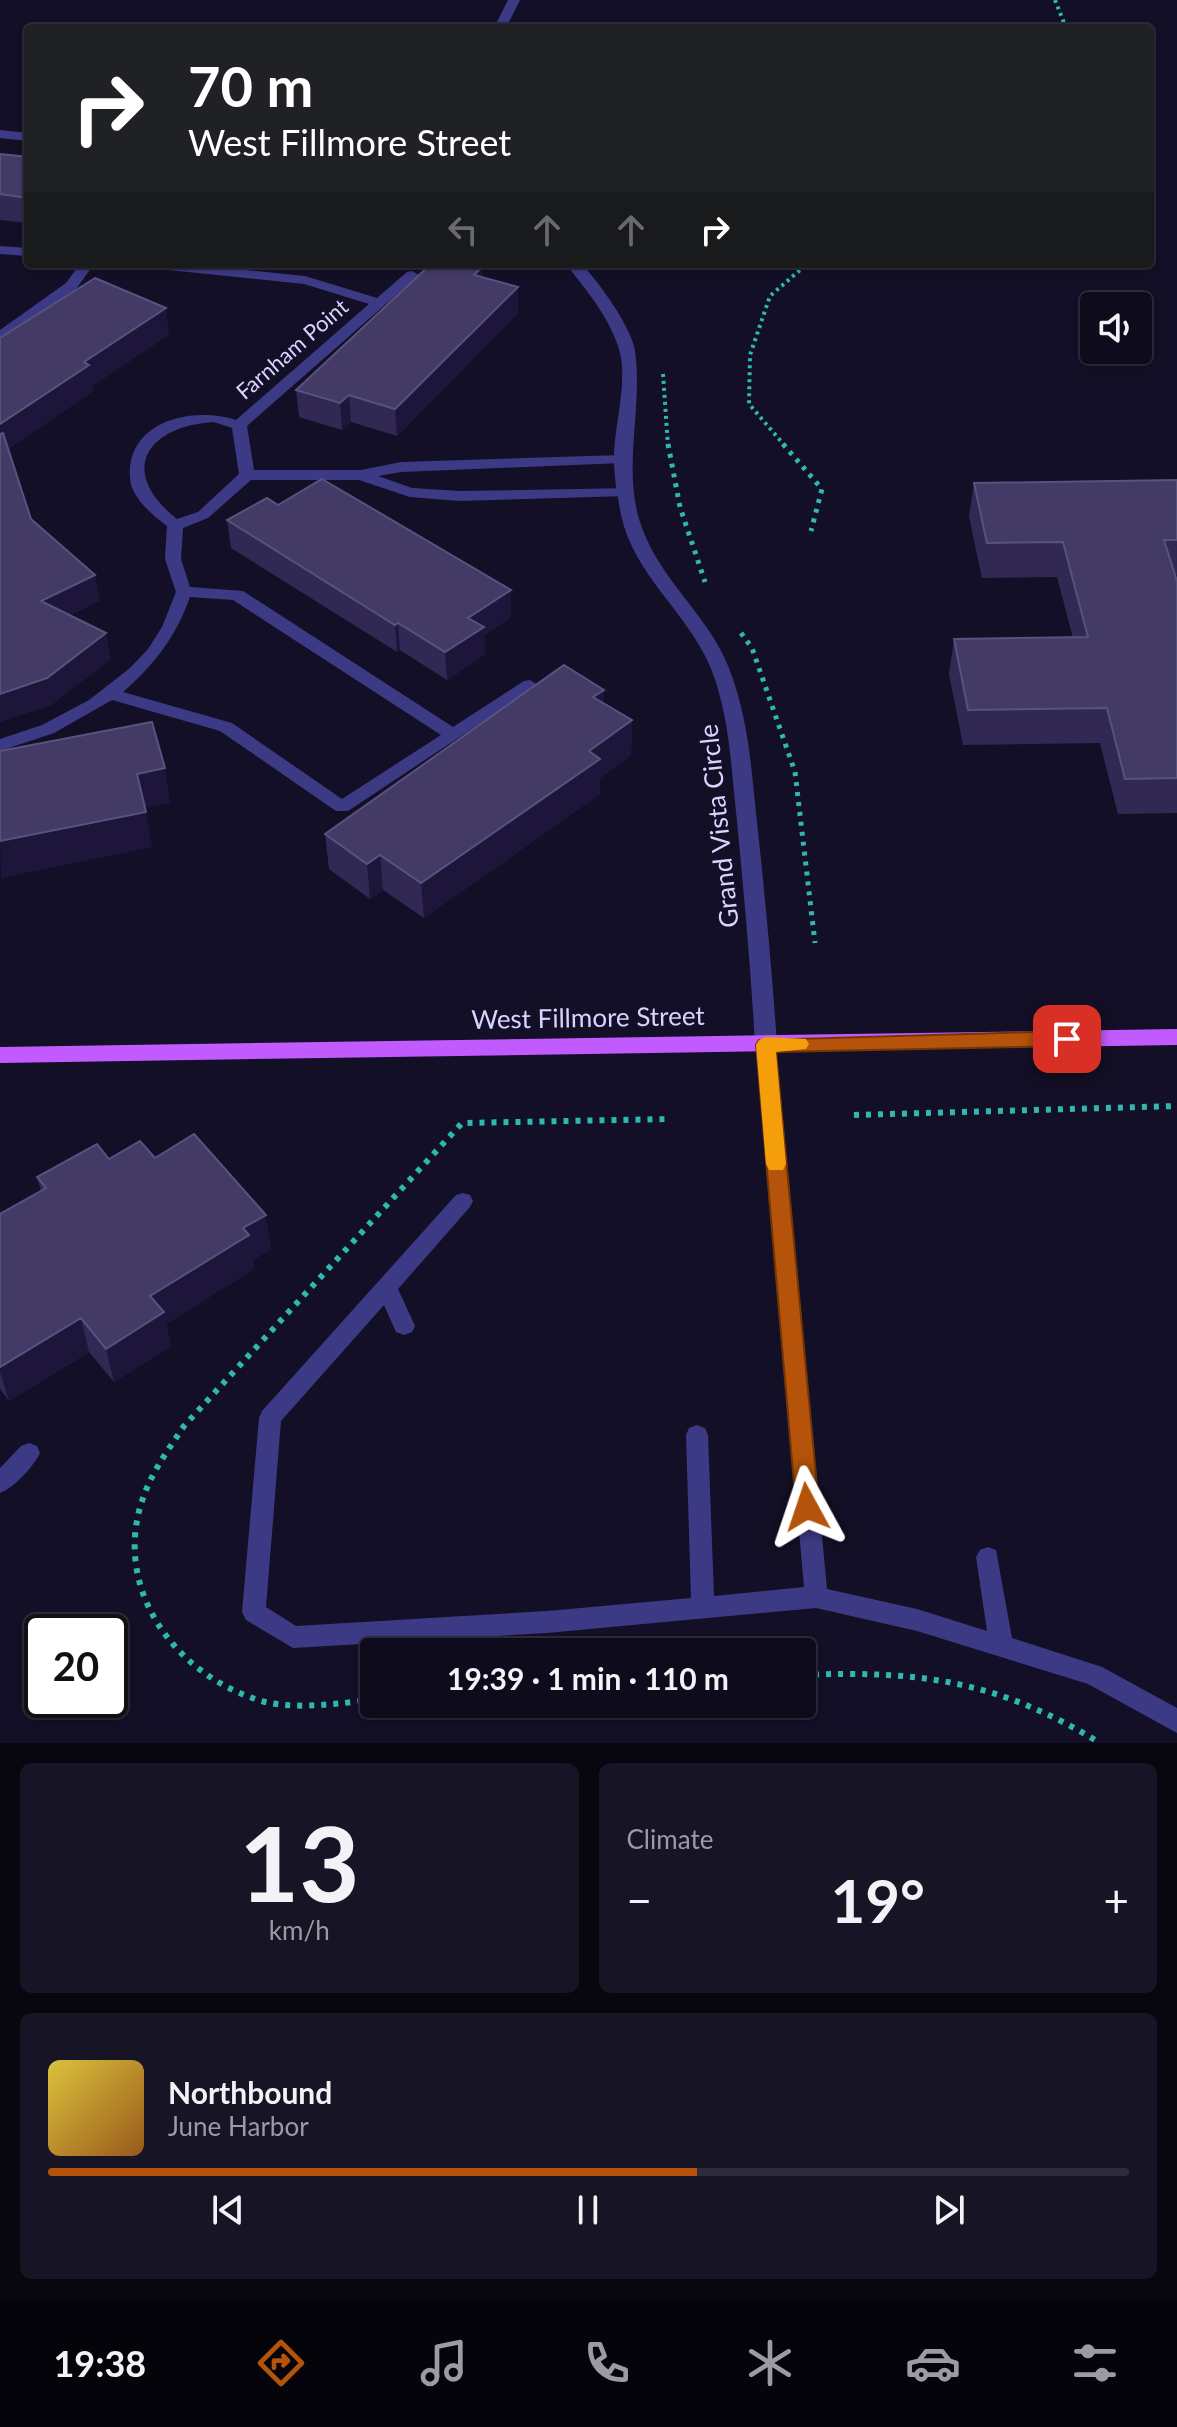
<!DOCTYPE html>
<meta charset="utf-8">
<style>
body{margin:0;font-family:Lato,sans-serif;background:#171425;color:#f1f3f6;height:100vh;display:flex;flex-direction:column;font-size:30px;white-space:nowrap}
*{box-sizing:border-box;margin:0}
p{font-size:26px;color:#9b9ba3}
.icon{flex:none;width:44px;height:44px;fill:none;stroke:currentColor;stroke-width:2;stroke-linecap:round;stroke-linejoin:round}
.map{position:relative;height:1743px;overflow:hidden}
.side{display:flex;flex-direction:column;gap:20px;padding:20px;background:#08060f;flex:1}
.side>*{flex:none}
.top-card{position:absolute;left:24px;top:24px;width:1130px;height:244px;border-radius:8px;box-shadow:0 2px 6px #0004,0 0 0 2px #2e2b3b;background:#202124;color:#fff;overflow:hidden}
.buttons{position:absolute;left:1080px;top:292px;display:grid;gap:16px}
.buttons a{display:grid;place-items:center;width:72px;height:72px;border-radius:8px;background:#0e0b1c;box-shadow:0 2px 6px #0004,0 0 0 2px #2e2b3b;font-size:40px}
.speed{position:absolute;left:24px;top:1614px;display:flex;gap:16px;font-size:40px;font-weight:700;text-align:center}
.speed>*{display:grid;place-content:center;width:104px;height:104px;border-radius:50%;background:#0e0b1c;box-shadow:0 2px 6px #0004,0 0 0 2px #2e2b3b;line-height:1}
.speed .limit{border:4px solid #111;border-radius:12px;background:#fff;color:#111}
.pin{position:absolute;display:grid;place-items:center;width:68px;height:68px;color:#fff;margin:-34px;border-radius:16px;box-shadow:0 4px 12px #0006}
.me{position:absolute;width:88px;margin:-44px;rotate:355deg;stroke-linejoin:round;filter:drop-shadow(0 0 6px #0008)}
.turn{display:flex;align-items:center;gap:28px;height:168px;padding:0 32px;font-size:36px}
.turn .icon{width:104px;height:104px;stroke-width:2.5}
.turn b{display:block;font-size:56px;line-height:68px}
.lanes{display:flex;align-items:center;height:76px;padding:0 32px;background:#0003;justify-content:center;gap:40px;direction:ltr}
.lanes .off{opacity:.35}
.big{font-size:60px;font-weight:700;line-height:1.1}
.side .card{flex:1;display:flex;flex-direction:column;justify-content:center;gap:12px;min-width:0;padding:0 28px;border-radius:12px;background:#171425}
.side .dial{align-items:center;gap:0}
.dial b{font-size:104px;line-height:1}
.song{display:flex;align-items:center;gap:24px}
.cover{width:96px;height:96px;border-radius:12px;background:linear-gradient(135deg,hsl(50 70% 55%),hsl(30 70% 35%))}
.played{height:8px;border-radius:4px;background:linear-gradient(90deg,#b45309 60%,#2e2b3b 60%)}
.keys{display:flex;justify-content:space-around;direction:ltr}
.heat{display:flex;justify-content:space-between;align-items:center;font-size:44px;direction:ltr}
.side .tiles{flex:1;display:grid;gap:20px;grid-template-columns:1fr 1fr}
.card:last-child{grid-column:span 2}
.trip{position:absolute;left:360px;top:1638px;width:456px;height:80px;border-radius:8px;background:#0e0b1c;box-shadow:0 2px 6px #0004,0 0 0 2px #2e2b3b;font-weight:700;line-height:80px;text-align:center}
.tabs{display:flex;height:128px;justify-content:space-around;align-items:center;background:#06040b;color:#9b9ba3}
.tabs .icon{width:56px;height:56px}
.tabs .current{color:#b45309}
.tabs b{font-size:36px;color:#f1f3f6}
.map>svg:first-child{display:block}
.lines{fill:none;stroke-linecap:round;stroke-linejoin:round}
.path-far2{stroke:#2fb8b0;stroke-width:4;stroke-dasharray:3 4;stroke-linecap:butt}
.path-far1{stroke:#2fb8b0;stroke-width:5;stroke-dasharray:4 6;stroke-linecap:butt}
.path{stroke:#2fb8b0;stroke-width:6;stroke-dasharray:5 7;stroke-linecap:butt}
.service{fill:#3d3a85;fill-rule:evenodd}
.minor{fill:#3d3a85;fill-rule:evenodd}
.primary{fill:#c25bff;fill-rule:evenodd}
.wall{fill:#312854}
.shaded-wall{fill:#1d163a}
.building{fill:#433a66;stroke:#5a527e;stroke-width:2}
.route{fill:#b45309;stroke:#753606;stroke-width:2}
.slow{fill:#f59e0b}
.labels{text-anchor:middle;stroke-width:8;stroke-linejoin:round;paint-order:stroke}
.far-street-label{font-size:22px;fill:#d9d4ff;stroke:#130f26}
.street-label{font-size:26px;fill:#d9d4ff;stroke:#130f26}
</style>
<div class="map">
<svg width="1177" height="1743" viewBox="0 0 1177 1743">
<rect width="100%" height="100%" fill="#130f26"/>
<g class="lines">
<path class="path-far2" d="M1055,0L1066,28
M663,374L668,446
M785,446L749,404L750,355L770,296L807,264"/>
<path class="path-far1" d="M668,444L680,507L705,582
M783,444L822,489L811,531
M741,633L752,648L795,772L815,943"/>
<path class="path" d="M854,1115L1177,1106
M802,1675C919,1670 999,1681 1100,1743
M374,1700C338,1703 293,1711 258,1700C174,1673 113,1589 142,1501C151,1473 168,1450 184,1426L462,1123L671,1119"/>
<path class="service" d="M508,0H520L506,28H494Z
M0,246L28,248V256L0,254Z
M80,264H94L76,289L0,340V330L66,283Z
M142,264H189L305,276L377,298L407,272L412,271L419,275L247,426L254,470H361L401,462L622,455L629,459L622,463L401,472L378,476L412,488L460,491L632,488V494L627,496L460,501L410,497L359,480H251L208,518L183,528L181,559L190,587L243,591L453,727L524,681L530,680L538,685L348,811H336L220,731L112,700L54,733L0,751V739L42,725L89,700L130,668L148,649L162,627L176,592L165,559L167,526C154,516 141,506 133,490C129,481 129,470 131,460C142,416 200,408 236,420L369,304L304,284L149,268ZM214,422L232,428L239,474L198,512L177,519C117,472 146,426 214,422ZM190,597L233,600L441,735L342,799L232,723L123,692C154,665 176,637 190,597Z
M766,1038L773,1040L776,1045L827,1589L917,1609L987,1631L976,1557L980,1550L988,1547L996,1550L1012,1638L1102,1667L1177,1708V1733L1088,1684L917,1631L816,1608L547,1633L293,1648L246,1620L242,1612L259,1418L262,1411L456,1195L463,1193L470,1195L473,1201L470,1207L398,1289L415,1326L412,1332L404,1335L396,1332L384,1305L281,1421L266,1607L296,1626L547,1611L691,1598L686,1435L689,1428L697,1425L705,1428L708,1435L714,1596L804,1587L756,1045L759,1040Z
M29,1443L37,1446L40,1453C33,1467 15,1487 0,1493V1468L21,1446Z"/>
<path class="minor" d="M0,130L28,133V141L0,138Z
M566,264H582C599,283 631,326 635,351C643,408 623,463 639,519C657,579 707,612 729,668C749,720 751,768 757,822C765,896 772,970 777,1045L774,1051H758L755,1045C751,970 744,895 737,821C731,768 730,715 710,666C686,611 634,575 621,515C618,498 614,478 614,461C613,427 630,379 618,346C607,314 586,290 566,264Z"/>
<path class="primary" d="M1177,1029V1045L0,1063V1047Z"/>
</g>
<path class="wall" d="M0,154L28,157V223L0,220Z
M482,267V277L518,287V313L397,436L351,422L342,430L299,417L296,390Z
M1177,480V575H1175L1177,581V813L1118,814L1100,743L963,745L949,674L954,639L1073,638L1057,577L982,578L969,517L974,483Z
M278,505L511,617L484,635L485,654L447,680L400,650L397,652L231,548L227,520Z
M604,690V704L632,720L631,755L600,778V794L424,918L383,890L370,899L329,869L325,834Z
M155,1158L271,1249L253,1260L254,1269L166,1324L171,1346L114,1382L89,1352L9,1401L0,1389V1214L41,1191L37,1177L109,1159Z"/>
<path class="shaded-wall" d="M482,267L483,294L474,275Z
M518,287V313L397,436L395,409Z
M166,308L169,335L93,386L94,391L0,455V424L84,362Z
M349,395L351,422L342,430L340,403Z
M95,575L100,601L46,627L41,601Z
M511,590V617L484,635L485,654L447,680L445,652L468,618Z
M398,623L400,650L397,652L395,625Z
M106,633L111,659L52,705L0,722V694Z
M604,690V725L593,697Z
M632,720L631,755L600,778V794L424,918L421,883L589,751Z
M165,768L170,803L143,808L137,774Z
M146,812L152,847L1,878L0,841Z
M380,855L383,890L370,899L367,864Z
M266,1215L271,1249L253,1260L254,1269L166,1324L171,1346L114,1382L106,1349L150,1296L243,1228Z
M81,1318L89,1352L9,1401L0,1372V1367Z"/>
<path class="building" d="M0,154L28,157V198L0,194Z
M431,264H469L482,267L474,275L518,287L395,409L349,395L340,403L296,390Z
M95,278L166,308L84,362L89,365L0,424V338Z
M3,433L31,519L95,575L41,601L106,633L47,678L0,694V434Z
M322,479L511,590L468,618L484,627L445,652L398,623L395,625L227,520L267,498L278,505Z
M1177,480V540H1164L1177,581V778L1125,779L1107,708L968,710L954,639L1088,637L1063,542L987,543L974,483Z
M564,665L604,690L593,697L632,720L589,751L600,759L421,883L380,855L367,864L325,834Z
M152,722L165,768L137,774L146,812L0,841V751Z
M194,1134L266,1215L243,1228L249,1235L150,1296L164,1312L106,1349L81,1318L0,1367V1214L46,1188L37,1177L97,1144L109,1159L140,1141L155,1158Z"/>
<path class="route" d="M1067,1031L1074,1034L1077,1039L1074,1044L1067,1046L776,1052L819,1507L815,1514L807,1517L799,1514L796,1507L756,1045L759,1040Z"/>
<path class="slow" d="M766,1037L806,1039L809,1044L806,1049L776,1052L786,1164L783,1170H769L766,1164L756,1045L759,1040Z"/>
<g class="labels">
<g class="far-street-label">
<text transform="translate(292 349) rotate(-41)" y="8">Farnham Point</text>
</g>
<g class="street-label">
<text transform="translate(719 826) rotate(-96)" y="9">Grand Vista Circle</text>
<text transform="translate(588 1018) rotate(-1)" y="9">West Fillmore Street</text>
</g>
</g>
</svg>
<div class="buttons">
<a><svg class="icon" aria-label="sound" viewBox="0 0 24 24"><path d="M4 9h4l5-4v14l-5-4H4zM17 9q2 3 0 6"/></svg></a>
</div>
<div class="speed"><div class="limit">20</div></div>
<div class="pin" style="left:1067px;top:1039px;background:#d93025"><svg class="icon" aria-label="arrive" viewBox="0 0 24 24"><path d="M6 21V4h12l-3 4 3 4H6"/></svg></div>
<svg class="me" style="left:807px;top:1507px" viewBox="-20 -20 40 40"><path d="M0-17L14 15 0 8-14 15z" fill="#b45309" stroke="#fff" stroke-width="4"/></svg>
<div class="trip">19:39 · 1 min · 110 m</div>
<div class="top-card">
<div class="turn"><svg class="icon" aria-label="right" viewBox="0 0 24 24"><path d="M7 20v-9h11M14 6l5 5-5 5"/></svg><div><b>70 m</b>West Fillmore Street</div></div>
<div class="lanes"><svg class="icon off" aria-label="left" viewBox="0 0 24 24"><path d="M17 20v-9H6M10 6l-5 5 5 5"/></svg><svg class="icon off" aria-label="ahead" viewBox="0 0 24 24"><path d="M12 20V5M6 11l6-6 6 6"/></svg><svg class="icon off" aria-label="ahead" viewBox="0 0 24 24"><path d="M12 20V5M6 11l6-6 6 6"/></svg><svg class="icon" aria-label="right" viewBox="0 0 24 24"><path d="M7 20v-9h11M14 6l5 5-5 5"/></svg></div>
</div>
</div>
<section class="side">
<div class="tiles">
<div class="card dial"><b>13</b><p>km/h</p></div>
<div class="card"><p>Climate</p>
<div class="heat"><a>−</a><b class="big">19°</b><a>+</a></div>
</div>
<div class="card">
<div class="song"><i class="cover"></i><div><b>Northbound</b><p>June Harbor</p></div></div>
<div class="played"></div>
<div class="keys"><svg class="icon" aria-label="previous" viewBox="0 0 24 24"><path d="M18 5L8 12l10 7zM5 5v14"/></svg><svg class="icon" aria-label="pause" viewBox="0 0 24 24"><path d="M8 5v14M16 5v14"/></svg><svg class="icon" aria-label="next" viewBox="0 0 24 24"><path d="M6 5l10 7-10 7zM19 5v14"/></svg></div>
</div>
</div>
</section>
<nav class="tabs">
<b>19:38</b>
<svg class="icon current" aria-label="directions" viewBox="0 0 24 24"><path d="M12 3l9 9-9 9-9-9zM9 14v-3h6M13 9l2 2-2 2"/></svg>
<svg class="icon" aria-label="music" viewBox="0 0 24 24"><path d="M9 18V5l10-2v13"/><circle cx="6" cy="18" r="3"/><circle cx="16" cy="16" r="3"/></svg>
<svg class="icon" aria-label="phone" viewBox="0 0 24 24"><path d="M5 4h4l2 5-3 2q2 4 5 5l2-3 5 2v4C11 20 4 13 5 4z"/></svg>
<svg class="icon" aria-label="climate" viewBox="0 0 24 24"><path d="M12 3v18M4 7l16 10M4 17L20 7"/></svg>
<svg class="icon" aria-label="car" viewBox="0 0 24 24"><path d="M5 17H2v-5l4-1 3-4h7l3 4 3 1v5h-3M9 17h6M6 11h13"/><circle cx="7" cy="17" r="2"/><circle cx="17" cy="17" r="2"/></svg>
<svg class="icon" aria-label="filters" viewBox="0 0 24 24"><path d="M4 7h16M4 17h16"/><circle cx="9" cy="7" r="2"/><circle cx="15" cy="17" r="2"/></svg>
</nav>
